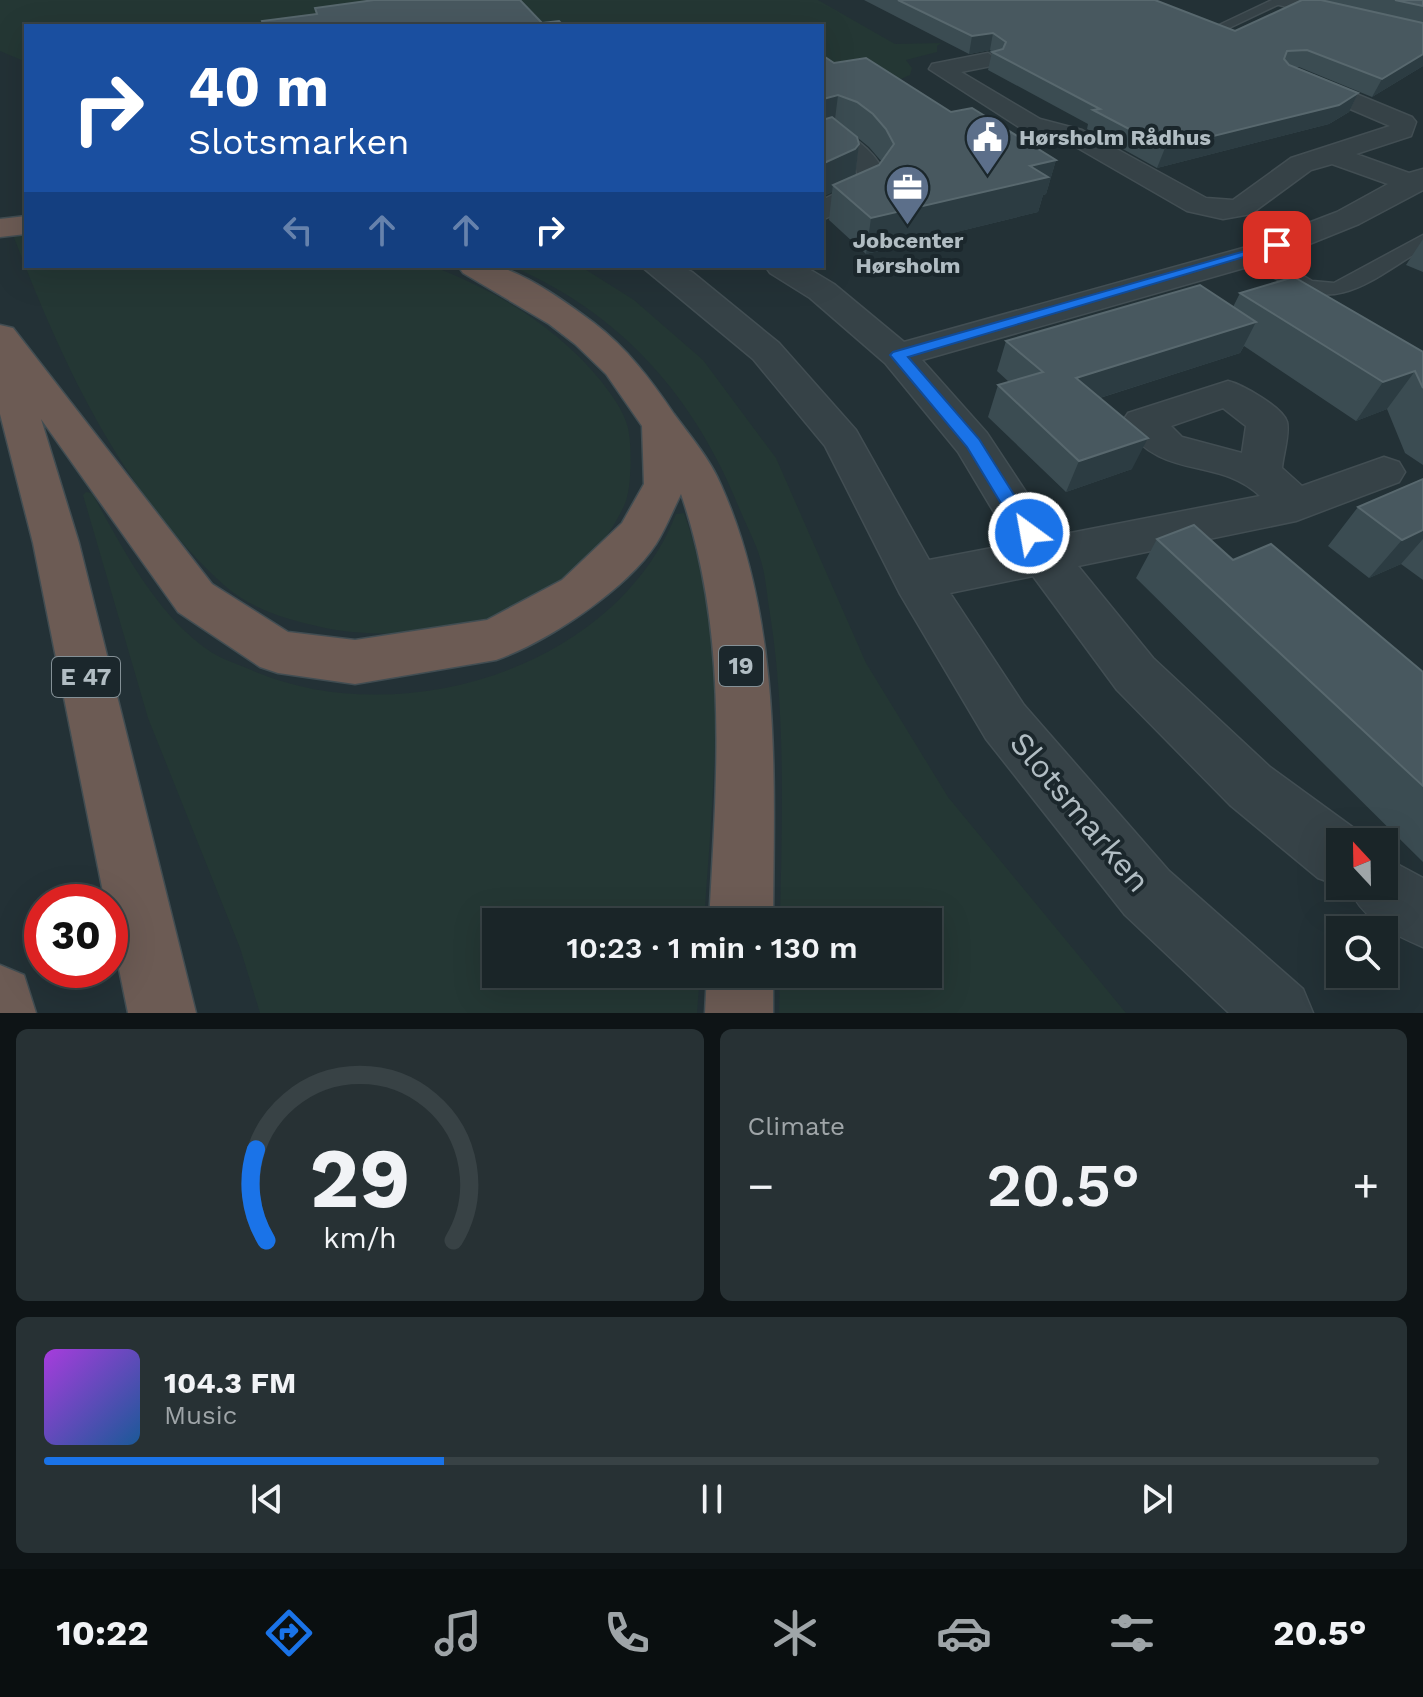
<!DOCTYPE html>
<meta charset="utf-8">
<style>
body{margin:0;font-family:"Work Sans",sans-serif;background:#273134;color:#f1f3f6;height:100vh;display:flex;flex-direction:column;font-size:30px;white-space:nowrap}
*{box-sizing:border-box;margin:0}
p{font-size:26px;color:#9fa5a8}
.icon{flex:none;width:44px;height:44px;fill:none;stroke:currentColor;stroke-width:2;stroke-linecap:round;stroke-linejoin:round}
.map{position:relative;height:1013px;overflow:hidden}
.sheet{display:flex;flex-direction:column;gap:16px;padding:16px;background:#0e1416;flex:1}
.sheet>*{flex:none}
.hud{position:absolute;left:24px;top:24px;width:800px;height:244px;border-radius:0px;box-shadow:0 8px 32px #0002,0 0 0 2px #384245;background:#1a4fa0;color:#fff;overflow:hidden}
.needle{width:52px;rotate:338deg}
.fabs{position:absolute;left:1326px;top:828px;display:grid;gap:16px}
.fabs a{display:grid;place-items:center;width:72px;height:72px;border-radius:0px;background:#1a2528;box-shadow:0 8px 32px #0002,0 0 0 2px #384245;font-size:40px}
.speed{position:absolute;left:24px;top:884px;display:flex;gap:16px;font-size:40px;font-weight:700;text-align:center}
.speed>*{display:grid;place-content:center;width:104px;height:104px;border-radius:50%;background:#1a2528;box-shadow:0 8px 32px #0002,0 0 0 2px #384245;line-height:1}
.speed .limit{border:12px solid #d22;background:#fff;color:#111}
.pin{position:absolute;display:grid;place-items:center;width:68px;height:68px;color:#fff;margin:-34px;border-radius:16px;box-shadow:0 4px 12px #0006}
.me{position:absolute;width:88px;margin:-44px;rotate:328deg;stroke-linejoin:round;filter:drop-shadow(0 0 6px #0008)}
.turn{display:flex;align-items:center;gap:28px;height:168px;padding:0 32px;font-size:36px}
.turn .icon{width:104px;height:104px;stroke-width:2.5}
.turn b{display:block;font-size:56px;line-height:68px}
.lanes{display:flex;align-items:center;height:76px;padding:0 32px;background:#0003;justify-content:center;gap:40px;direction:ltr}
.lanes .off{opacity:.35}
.big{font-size:60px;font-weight:600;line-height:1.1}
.sheet .card{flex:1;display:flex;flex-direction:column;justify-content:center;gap:12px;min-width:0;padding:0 28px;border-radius:12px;background:#273134}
.sheet .dial{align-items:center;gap:0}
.dial svg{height:208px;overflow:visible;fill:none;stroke:#384245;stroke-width:7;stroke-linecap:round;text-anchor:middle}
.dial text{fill:#f1f3f6;stroke:none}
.song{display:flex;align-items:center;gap:24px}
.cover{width:96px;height:96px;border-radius:12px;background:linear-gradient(135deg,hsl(280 70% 55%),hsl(210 70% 35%))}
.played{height:8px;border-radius:4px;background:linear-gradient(90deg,#1a73e8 30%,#384245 30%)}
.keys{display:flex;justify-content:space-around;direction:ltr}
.heat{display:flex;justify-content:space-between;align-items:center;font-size:44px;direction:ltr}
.sheet .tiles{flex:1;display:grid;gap:16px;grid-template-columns:1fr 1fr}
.card:last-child{grid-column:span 2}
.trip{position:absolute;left:482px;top:908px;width:460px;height:80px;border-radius:0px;background:#1a2528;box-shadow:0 8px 32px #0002,0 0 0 2px #384245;font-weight:600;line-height:80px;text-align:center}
.menu{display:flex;height:128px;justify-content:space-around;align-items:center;background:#0a0f10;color:#9fa5a8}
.menu .icon{width:56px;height:56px}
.menu .selected{color:#1a73e8}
.menu b{font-size:36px;color:#f1f3f6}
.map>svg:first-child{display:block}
.green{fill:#243734}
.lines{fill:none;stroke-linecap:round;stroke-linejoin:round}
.service-casing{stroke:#424e53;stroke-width:3}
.minor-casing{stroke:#424e53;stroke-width:3}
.motorway-casing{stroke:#414d52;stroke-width:3}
.service{fill:#364247;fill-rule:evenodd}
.minor{fill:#364247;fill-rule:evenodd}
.motorway{fill:#6c5b54;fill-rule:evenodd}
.wall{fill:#3b4c52;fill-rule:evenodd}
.shaded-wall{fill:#2c3c42}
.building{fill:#48585f;stroke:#58686e;stroke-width:2}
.route{fill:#1a73e8;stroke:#114b97;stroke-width:2}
.labels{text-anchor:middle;stroke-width:8;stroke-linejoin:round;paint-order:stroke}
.far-poi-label{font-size:22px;font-weight:bold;fill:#b1bdc3;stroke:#1b272c;text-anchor:start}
.shield{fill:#1b272c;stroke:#849096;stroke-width:2}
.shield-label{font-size:24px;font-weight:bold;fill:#b1bdc3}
.near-street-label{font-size:32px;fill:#b1bdc3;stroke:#1b272c}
</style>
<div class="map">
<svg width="1423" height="1013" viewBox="0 0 1423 1013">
<rect width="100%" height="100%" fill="#233136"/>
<path class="green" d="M0,0H818L895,44L941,43L937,46V52L906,60L912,68L910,75L901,79L822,82V26H26V62L0,51Z
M26,233V266H432C497,291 556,326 601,381C611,394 624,411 628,428C632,445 632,491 624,506C602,553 559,593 511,613C460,634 379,639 325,628C289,620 254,611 225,586C121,492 62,363 13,235Z
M511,266H580L634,300L703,360L776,458L866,663L948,797L1126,1013H779L780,974H928V922H780C782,819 786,716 770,614C767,597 766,578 761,561C756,543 747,527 740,510C696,399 623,314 511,266Z
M86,492L92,493C123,549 156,615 211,652C222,659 237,664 249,669C396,735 615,670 676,514L684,513C731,645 713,785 704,922H496V974H700L697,1013H260L240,948L148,718L83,495Z"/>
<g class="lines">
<defs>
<path id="service" d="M1272,0H1288L1227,29L1217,26Z
M1423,235V249C1373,278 1339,315 1280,281C1268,274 1253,266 1245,255L1254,249L1261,251L1312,281L1334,283Z"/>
<path id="minor" d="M1272,0H1306L1423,28V40L1275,4Z
M988,53L999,60L996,65L961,72L1040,119L1082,130L1206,198L1233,200L1291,158L1390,126L1292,84L1288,79L1292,74H1308L1412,117L1416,122L1411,136L1356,154L1409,173L1423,169V190L1359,224L1265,262L922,360L987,433L1055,536L1260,496C1217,455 1161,483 1122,422L1128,413L1228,381C1241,384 1283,407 1287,422C1290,434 1283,455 1282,468L1302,486L1384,457L1399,462L1405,472L1399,482L1296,521L1078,566L1153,658L1270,767L1362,834L1365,842H1340V886L1318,878L1230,805L1117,690L1033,576L950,593L1024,705L1169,871L1303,989L1313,1013H1229L1125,915L986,739L900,594L825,446L753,359L641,266H681L692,272L779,343L856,430L929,560L1013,544L958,452L885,363L810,298L770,273L765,266H804L834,284L904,342L1243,248L1337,212L1388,184L1332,164L1311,170L1251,214L1223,219L1187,211L1064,140L1022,129L929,69L932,64ZM1223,408L1246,426L1242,453L1182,437L1171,426Z
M835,130C857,136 881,158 886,179L873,197L822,220V200L853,185L858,178L856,169L830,147L822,149V133Z
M1384,857L1423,878V947C1390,933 1362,919 1348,886H1384Z"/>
<path id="motorway" d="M26,216V234L0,237V219Z
M458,266C471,266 488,263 500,267C533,278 567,303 594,323C627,348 651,380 674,414C691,437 710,459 721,485C782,622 774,775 773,922H709C717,777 729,634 681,494C673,510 666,528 656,544C626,590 547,642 496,660L355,684L278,673L260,667L178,612L41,419L79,543L196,1013H128L110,925V902H105L33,543L0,414V325L13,328L212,584L288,632L355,640L487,620L562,580L622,523L644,484L642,426L606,374L575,344L549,324L463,273Z
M0,965L24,975L36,1013H0Z
M707,974H773V1013H705Z"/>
</defs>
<use href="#service" class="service-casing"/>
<use href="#minor" class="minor-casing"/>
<use href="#motorway" class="motorway-casing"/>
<use href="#service" class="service"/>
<use href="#minor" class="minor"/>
<use href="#motorway" class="motorway"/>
</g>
<path class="wall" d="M864,0H1155L1235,31L1327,0H1423V66L1372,97L1299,67H1296L1358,93L1349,112L1329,124L1157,168L1087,129L1088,124L988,70L992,52L990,50L969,54Z
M822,55L834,63L951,112L1056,160L1046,194L1043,195L1038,212L866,254L829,220L832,192L822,197ZM858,138L869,147L882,162L879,165L855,176L859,144Z
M1423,239V272L1406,265Z
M1240,293L1423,352V465L1405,453L1387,409L1356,421L1244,346L1240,353L1100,398L1132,469L1066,492L988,417L998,385L1009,382L997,371L1006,341L1233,307Z
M1423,479V580L1401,564L1369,578L1328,546L1358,507Z
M1157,539L1233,560L1423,672V862L1136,578Z"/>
<path class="shaded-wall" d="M993,33L990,50L969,54L972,36Z
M1423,54V66L1372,97L1382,79Z
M1358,93L1349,112L1329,124L1157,168L1165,148Z
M838,95L834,127L822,130L823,99Z
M859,144L855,177L833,185L832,192L822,197V179L824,163Z
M1056,160L1046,194L1043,195L1038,212L866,254L871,218L1030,166Z
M1256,322L1240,353L1065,409L1076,378Z
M1415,371L1387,409L1356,421L1383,382Z
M1148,438L1132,469L1066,492L1079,461Z
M1423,530V539L1401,564L1369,578L1402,540Z"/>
<path class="building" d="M374,0H520L542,23L559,21L564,26H264L262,21L317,14L315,8Z
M898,0H1155L1235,31L1302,0H1321L1423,23V54L1382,79L1307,50L1287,51L1284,59L1289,65L1358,93L1339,105L1165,148L1093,110L1100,109L992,52L1003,49L1006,42L993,33L972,36Z
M1395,0H1423V6Z
M822,55L834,63L866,58L951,112L972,108L1056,160L1030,166L1048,177L871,218L833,185L879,165L894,144L886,129L873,114L857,102L838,95L823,99L822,114Z
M822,116L826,119L832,117L857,137L859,144L855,149L824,163L822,176Z
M1294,277L1423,352V388L1415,371L1383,382L1240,293Z
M1200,285L1256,322L1076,378L1148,438L1079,461L998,385L1043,372L1006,341Z
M1423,479V530L1402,540L1358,507Z
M1194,525L1233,560L1271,544L1423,672V786L1157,539Z"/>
<path class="route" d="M1273,243L1284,245L908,357L979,439L1038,533L1029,540L1022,538L967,447L890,355L893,352Z"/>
<defs>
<symbol id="civic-pin" viewBox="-11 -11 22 30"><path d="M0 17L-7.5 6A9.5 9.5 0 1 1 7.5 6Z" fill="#5c6f8a" stroke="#1b272c"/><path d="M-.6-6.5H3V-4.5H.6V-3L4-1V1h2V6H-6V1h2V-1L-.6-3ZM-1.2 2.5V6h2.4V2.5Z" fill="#fff"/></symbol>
<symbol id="office-pin" viewBox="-11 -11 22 30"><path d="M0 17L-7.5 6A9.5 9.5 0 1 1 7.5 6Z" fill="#5c6f8a" stroke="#1b272c"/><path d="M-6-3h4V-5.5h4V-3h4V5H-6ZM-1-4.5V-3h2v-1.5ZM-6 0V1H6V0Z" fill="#fff"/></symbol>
</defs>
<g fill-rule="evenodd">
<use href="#civic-pin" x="962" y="112" width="51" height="69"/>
<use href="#office-pin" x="882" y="162" width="51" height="69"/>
</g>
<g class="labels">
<g class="far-poi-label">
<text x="1019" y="145">Hørsholm Rådhus</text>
<text x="908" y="248" text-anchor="middle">Jobcenter<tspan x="908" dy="25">Hørsholm</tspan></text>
</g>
<g class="shield">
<rect x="719" y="646" width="44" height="40" rx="6"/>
<rect x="52" y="657" width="68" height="40" rx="6"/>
</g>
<g class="shield-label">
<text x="741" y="674">19</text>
<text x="86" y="685">E 47</text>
</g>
<g class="near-street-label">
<text transform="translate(1080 812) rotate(50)" y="11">Slotsmarken</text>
</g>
</g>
</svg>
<div class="fabs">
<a><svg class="needle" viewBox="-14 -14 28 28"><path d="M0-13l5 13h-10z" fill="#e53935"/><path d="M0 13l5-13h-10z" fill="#9fa5a8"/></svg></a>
<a><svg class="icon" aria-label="search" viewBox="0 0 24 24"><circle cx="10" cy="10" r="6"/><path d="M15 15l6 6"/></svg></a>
</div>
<div class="speed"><div class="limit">30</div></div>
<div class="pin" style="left:1277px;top:245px;background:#d93025"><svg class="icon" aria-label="arrive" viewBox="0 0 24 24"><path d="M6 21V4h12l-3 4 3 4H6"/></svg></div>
<svg class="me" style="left:1029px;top:533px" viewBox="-20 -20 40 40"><circle r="17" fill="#1a73e8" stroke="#fff" stroke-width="3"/><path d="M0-11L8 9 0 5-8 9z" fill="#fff"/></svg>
<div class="trip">10:23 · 1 min · 130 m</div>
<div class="hud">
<div class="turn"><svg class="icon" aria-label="right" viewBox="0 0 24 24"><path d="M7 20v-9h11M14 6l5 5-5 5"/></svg><div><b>40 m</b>Slotsmarken</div></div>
<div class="lanes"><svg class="icon off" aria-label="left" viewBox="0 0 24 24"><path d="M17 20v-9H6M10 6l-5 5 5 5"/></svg><svg class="icon off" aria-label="ahead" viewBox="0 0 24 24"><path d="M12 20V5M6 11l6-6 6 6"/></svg><svg class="icon off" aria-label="ahead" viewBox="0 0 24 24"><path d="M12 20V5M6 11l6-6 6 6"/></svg><svg class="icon" aria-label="right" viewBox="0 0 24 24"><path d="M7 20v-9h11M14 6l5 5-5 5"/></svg></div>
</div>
</div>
<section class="sheet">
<div class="tiles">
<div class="card dial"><svg viewBox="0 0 100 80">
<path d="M14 69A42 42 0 1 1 86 69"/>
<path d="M14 69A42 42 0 0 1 10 34" stroke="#1a73e8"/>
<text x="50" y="56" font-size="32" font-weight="700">29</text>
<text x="50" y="72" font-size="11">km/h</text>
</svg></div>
<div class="card"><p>Climate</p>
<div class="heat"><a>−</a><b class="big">20.5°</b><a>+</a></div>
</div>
<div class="card">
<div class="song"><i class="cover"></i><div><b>104.3 FM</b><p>Music</p></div></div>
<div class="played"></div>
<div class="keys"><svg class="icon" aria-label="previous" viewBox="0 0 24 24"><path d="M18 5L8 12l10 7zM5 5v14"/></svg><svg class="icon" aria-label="pause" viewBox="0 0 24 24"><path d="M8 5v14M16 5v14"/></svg><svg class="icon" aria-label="next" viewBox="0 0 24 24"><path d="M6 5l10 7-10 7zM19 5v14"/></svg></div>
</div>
</div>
</section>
<nav class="menu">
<b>10:22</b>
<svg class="icon selected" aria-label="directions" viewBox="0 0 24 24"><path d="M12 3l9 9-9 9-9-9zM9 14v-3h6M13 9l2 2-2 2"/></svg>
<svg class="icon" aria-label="music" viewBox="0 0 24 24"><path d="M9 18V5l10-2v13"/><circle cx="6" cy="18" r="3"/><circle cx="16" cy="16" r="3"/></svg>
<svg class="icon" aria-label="phone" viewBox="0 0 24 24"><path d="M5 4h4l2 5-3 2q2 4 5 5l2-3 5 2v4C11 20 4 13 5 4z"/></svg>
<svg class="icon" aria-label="climate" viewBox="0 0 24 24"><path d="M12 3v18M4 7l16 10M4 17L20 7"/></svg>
<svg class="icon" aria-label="car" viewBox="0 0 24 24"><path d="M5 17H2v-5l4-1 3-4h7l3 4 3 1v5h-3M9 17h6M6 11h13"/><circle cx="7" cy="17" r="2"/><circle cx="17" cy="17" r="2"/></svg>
<svg class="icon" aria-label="filters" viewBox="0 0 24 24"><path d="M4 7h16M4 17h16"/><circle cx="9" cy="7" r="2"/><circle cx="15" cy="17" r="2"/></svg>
<b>20.5°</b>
</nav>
